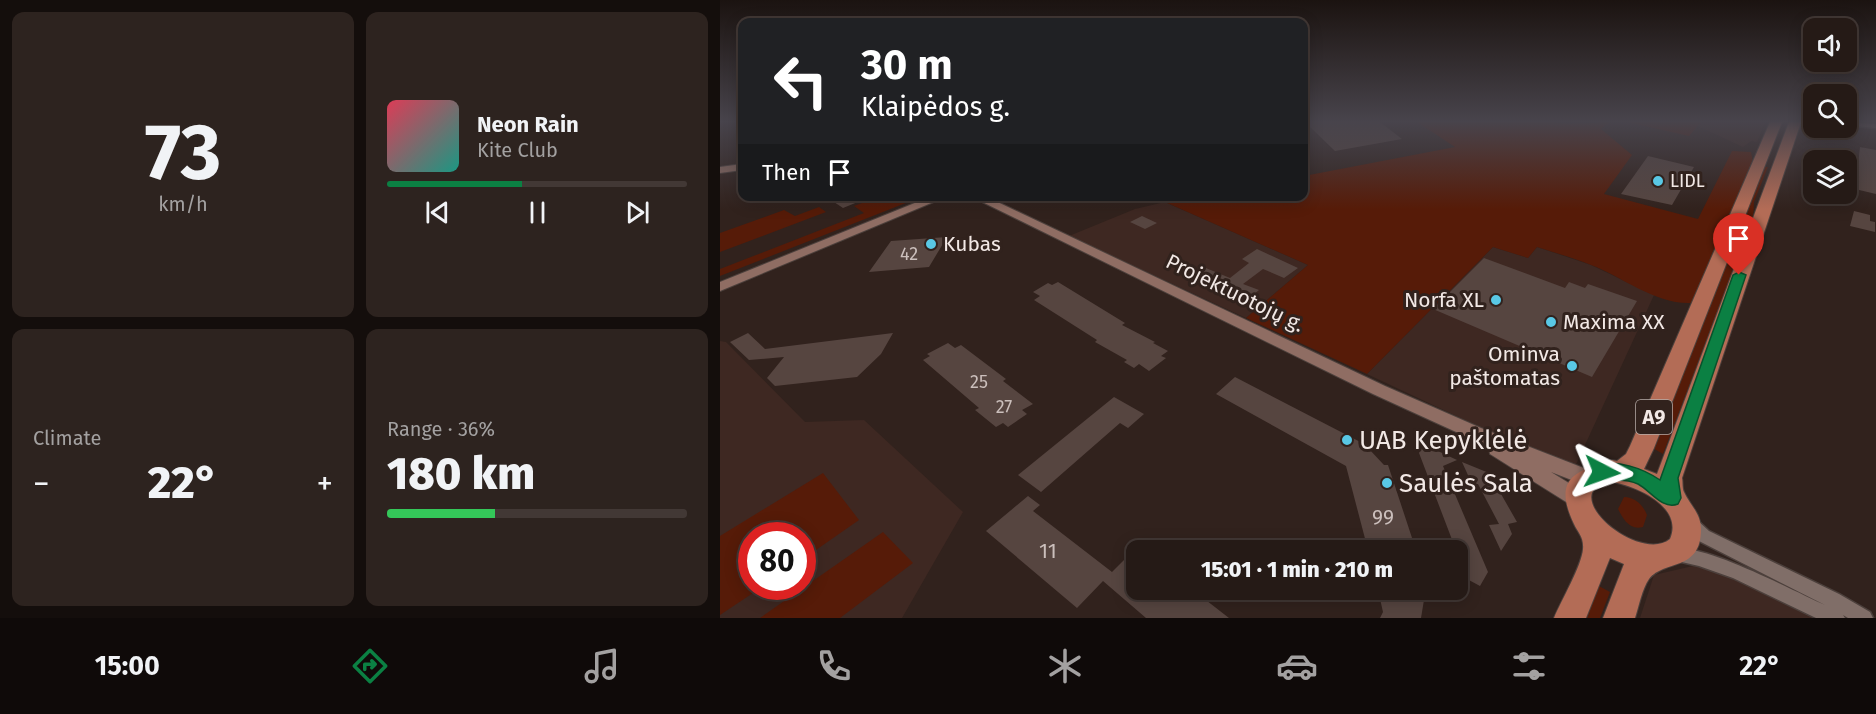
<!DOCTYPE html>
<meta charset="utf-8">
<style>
body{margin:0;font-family:"Fira Sans",sans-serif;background:#2d231f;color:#f1f3f6;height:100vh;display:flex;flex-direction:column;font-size:22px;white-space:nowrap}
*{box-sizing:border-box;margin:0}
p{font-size:20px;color:#a3a1a1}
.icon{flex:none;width:33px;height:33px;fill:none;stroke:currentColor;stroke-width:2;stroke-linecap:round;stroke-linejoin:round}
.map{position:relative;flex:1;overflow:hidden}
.drawer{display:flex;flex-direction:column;gap:12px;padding:12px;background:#140e0c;width:720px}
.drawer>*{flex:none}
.top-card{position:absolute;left:18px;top:18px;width:570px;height:183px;border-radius:12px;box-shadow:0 3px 15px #0003,0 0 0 2px #423835;background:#202124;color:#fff;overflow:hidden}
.fabs{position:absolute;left:1083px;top:18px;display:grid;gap:12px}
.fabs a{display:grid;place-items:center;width:54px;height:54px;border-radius:12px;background:#251a16;box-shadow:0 3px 15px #0003,0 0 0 2px #423835;font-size:30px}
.speed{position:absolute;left:18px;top:522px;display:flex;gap:12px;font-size:30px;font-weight:700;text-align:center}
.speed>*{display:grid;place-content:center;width:78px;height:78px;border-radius:50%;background:#251a16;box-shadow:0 3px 15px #0003,0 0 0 2px #423835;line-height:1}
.speed .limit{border:9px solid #d22;background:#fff;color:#111}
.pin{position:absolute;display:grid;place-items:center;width:51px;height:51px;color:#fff;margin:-62px -26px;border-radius:50% 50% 50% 0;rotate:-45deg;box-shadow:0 0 6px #0007}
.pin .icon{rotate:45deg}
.me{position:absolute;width:66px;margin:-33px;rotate:94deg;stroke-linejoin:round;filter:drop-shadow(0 0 4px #0008)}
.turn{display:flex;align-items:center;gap:21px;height:126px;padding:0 24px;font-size:27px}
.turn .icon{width:78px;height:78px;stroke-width:2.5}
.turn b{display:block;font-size:42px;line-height:51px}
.then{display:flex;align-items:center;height:57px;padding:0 24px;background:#0003;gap:12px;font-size:22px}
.big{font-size:45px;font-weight:800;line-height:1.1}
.drawer .tile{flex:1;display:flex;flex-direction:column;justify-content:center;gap:9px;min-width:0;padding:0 21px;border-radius:12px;background:#2d231f}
.drawer .dial{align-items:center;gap:0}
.dial b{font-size:78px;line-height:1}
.song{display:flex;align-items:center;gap:18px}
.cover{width:72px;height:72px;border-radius:9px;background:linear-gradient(135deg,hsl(350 70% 55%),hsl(170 70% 35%))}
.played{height:6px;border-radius:3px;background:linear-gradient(90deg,#0b8043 45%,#423835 45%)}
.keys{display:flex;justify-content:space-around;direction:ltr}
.heat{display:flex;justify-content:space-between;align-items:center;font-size:33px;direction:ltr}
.charge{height:9px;border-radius:4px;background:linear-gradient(90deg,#34c759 36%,#423835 0)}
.drawer .tiles{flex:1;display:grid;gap:12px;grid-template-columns:repeat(2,1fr)}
.trip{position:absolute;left:406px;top:540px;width:342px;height:60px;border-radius:12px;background:#251a16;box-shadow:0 3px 15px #0003,0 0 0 2px #423835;font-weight:800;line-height:60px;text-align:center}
.dock{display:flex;height:96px;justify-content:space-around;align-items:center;background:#0f0a09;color:#a3a1a1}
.dock .icon{width:42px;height:42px}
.dock .on{color:#0b8043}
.dock b{font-size:27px;color:#f1f3f6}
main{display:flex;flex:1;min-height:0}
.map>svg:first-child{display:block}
.built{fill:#3e2822;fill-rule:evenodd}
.green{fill:#561b08}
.building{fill:#564540}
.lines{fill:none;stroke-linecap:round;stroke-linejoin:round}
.street-casing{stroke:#4c403c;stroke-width:3}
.secondary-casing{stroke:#4c403c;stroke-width:2}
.highway-casing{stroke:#4c403c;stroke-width:2}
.street{fill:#806e68;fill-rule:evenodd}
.secondary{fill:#8f6d63;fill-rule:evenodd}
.highway{fill:#b36c56;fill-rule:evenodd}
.route{fill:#0b8043;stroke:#07532c;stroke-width:1.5}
.poi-dot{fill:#59c8e5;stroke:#31221d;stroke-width:2}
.labels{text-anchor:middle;stroke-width:6;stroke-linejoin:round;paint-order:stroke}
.far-poi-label{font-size:18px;fill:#f2e8e5;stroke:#31221d;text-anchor:start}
.number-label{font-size:18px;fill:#cbbfbc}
.shield{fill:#31221d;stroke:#b8ada9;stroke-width:1.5}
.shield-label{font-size:20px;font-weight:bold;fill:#f2e8e5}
.poi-label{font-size:21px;fill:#f2e8e5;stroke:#31221d;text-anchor:start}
.street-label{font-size:21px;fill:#f2e8e5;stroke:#31221d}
.near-number-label{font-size:21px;fill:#cbbfbc}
.near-poi-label{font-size:26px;fill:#f2e8e5;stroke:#31221d;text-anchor:start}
</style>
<main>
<section class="drawer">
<div class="tiles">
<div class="tile dial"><b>73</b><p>km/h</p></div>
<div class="tile">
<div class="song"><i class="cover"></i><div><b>Neon Rain</b><p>Kite Club</p></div></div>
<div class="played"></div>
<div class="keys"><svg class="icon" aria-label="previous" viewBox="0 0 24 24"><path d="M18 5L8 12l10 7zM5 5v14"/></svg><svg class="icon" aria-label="pause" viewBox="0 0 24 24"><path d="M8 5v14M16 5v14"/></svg><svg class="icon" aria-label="next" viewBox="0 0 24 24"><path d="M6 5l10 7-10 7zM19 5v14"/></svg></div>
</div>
<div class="tile"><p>Climate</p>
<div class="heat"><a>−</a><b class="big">22°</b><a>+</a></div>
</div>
<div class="tile"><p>Range · 36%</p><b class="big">180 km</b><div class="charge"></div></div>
</div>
</section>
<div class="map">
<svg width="1156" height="618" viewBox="0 0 1156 618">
<rect width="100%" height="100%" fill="#31221d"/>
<path class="built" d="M981,122H1045L1037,142L1031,141L1023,147L978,126Z
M445,202L588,265L526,318L349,236L415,209Z
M773,247L808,258L817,247L871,265L934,295L853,471L647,374Z
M0,341L6,342L85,422L144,420L243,512L182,618H0ZM32,536H82V586H32Z
M1003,559L1127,618H920L934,575Z"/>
<path class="green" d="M697,122H834C853,126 870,122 889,122L881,129L912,155L884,194L978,219L1012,151L1031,152L1033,162L972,303C936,305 903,277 871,265C854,258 835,253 817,247L808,258L773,247L647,374L526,318L588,265L445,202L472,196H584V176L735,147Z
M907,122H981L969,136Z
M1043,167H1048L1034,202L1033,220L943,454L931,447Z
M145,197H201L0,276V269L144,213L134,206L150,200Z
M99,207L106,212L0,252V233L64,210L75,216Z
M103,473L139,520L83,559L82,536H32V586L42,587L0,615V536Z
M904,497C915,497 923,505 927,515L923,527C910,531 903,519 898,509Z
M163,532L193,563L120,618H40Z
M877,585L890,592L880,618H863Z"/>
<path class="building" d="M585,122H660L682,139L615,151Z
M1140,147L1156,150V194L1135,189Z
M928,156L974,167L952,205L901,194Z
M105,196H150V197L123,208Z
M1134,211L1150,215V221L1155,222V232L1130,226Z
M422,216L437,223L425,229L410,222Z
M227,237L209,267L149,272L171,241Z
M537,249L578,268L564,278L543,269L523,284L539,290L527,300L469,275L481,266L510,278L529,263L522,259Z
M764,258L845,288L849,282L865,288L868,284L917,301L872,377L713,309Z
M338,282L405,323L402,325L435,342L433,343L448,351L441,356L446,358L429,371L419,364L414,368L404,362L407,360L375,342L377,340L314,300L320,296L313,292L328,283L332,285Z
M28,333L45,349L173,333L161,354L137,377L55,386L47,378L64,357L29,360L10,342Z
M228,343L235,348L241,345L286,379L283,381L313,404L302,410L307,414L288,427L283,423L276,427L255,410L259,408L203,360L210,356L207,354Z
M515,377L650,447L649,449L664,465H668L696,550H648L626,466L496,394Z
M394,397L424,414L408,428L400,423L321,492L298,475Z
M703,444L737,460L723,466L768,572L760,586L747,579L699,453Z
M742,462L769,473L797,522L788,524L792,534L781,551L769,525L779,524L758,484H752Z
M308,496L320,505L313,511L392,572L417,547V590H473L509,618H426L383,581L357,608L266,531Z
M658,590H709L712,599L704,600L701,618H660L663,612Z"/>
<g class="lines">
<defs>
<path id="street" d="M1126,122L1156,124V128L1126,125Z
M971,517L976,519L989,531L1119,594L1150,612L1153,618H1128L1123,615L1125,618H1096L1013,578L979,566L953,560L951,555L953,550C979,540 1077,593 1105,605L979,541L966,529L963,524L966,519Z"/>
<path id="secondary" d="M22,164V170L0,173V167Z
M212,196H228L0,291V282Z
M250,196H265L665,386L761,428L874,472L877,478L874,484L867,486L831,472L865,493L868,499L865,505L858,508L851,505L770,454L769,447L653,394Z"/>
<path id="highway" d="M1050,122H1062L934,448L924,469L937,474L1069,122H1081L962,478C963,482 962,488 964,492C969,504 981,513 981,529C981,572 945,559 929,579C922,589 919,606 915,618H883L904,564L890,558L866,618H834C841,601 862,565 863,549C864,537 858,533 854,524C833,480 853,471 892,460L897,461L906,454L910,446ZM892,482C917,486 964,507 950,539C922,562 849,505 878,486C882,483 888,483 892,482Z"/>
</defs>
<use href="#street" class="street-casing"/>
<use href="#secondary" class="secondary-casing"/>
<use href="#highway" class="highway-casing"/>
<use href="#street" class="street"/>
<use href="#secondary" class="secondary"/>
<use href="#highway" class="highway"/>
</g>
<linearGradient id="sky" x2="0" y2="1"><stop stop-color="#1b1310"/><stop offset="0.58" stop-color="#48444c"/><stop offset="1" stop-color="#48444c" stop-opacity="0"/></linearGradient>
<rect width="1156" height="209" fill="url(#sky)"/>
<path class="route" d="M1019,272L1026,275L958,478L961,498L958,504C942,510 931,491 918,484C904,477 889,482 876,477L873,472L876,466C897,459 922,468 940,480L1013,275Z"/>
<g class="poi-dot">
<circle cx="938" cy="181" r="6"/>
<circle cx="211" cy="244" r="6"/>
<circle cx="776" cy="300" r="6"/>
<circle cx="831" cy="322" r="6"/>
<circle cx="852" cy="366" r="6"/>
<circle cx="627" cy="440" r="6"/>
<circle cx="667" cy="483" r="6"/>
</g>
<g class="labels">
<g class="far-poi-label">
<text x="950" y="187">LIDL</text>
</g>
<g class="number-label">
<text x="189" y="260">42</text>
<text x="259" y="388">25</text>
<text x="284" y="413">27</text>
</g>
<rect class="shield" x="916" y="400" width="36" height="34" rx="4.5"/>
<g class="shield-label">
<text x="934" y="424">A9</text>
</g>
<g class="poi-label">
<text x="223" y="251">Kubas</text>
<text x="764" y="307" text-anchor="end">Norfa XL</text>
<text x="843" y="329">Maxima XX</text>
<text x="840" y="361" text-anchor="end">Ominva<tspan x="840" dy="24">paštomatas</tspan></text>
</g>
<g class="street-label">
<text transform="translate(515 293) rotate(26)" y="7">Projektuotojų g.</text>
</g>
<g class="near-number-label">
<text x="663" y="524">99</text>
<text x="328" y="558">11</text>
</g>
<g class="near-poi-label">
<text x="639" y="449">UAB Kepyklėlė</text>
<text x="679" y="492">Saulės Sala</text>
</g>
</g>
</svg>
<div class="fabs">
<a><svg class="icon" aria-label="sound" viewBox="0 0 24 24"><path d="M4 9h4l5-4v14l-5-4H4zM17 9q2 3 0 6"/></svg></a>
<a><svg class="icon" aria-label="search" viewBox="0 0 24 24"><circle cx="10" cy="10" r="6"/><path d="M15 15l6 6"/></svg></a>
<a><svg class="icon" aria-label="layers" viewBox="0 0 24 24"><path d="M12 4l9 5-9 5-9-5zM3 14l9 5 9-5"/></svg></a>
</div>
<div class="speed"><div class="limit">80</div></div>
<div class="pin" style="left:1019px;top:275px;background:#d93025"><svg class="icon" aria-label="arrive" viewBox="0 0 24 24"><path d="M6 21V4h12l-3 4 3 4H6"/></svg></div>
<svg class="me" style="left:882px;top:472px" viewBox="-20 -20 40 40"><path d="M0-17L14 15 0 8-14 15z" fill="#0b8043" stroke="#fff" stroke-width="4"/></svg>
<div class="trip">15:01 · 1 min · 210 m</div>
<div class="top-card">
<div class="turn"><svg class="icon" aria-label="left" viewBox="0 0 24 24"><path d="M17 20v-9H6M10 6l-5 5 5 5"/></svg><div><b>30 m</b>Klaipėdos g.</div></div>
<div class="then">Then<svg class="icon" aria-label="arrive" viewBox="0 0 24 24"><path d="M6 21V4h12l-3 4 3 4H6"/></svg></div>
</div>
</div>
</main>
<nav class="dock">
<b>15:00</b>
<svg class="icon on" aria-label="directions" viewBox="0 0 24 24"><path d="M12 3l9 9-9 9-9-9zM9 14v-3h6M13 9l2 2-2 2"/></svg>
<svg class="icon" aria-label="music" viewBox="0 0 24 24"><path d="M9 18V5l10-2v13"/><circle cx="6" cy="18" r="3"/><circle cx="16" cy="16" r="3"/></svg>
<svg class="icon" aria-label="phone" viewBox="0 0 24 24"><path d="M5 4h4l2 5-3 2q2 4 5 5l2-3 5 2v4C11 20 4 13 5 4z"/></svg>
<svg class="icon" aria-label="climate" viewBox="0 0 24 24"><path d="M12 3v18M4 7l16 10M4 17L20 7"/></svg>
<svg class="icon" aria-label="car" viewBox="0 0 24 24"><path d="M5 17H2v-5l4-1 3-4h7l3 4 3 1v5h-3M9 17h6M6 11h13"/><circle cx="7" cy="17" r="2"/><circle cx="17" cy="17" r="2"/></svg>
<svg class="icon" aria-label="filters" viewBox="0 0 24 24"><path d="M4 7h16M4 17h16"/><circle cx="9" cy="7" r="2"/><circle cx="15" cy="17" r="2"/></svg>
<b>22°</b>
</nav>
